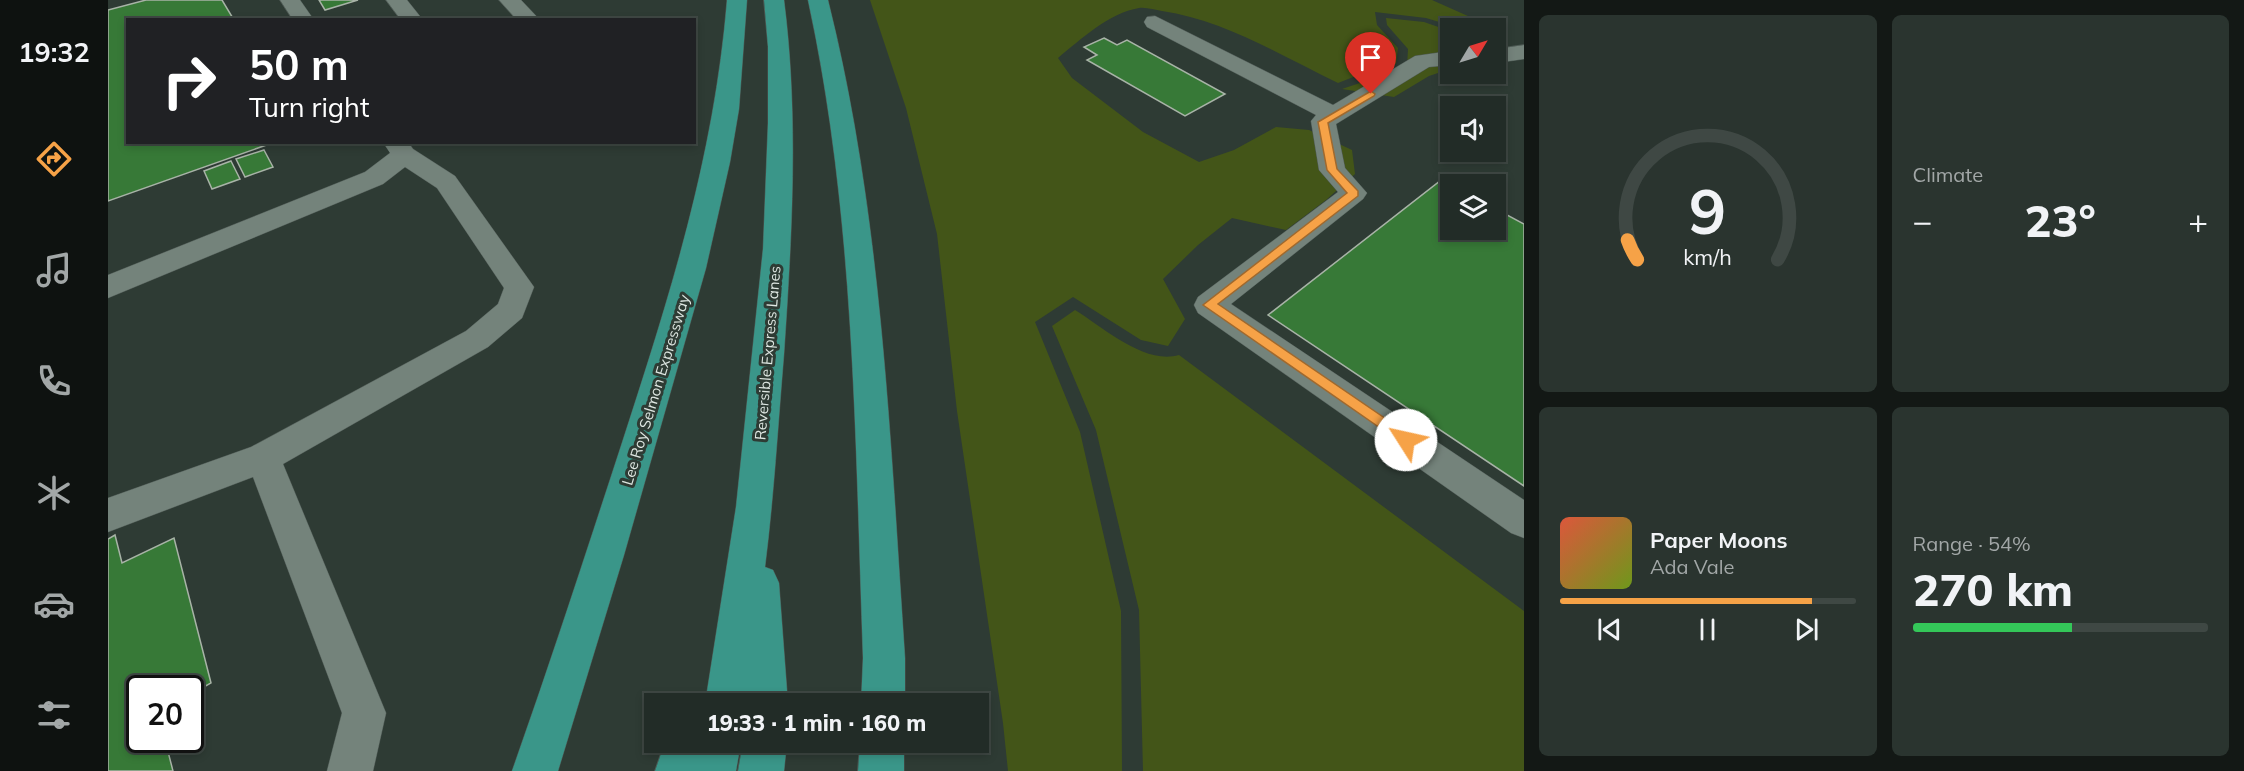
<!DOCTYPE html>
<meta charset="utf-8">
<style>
body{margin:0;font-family:Mulish,sans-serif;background:#2a342f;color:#f1f3f6;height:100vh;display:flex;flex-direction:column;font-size:22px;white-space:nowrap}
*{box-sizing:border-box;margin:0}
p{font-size:20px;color:#a2a7a7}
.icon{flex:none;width:33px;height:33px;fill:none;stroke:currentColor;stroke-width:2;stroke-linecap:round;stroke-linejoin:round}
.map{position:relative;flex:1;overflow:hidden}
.details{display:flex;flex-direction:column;gap:15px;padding:15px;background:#131815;width:720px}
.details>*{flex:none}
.top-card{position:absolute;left:18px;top:18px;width:570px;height:126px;border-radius:0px;box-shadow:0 3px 9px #0003,0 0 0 2px #3f4844;background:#202124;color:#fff;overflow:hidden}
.needle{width:39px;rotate:52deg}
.controls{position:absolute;left:1332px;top:18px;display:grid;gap:12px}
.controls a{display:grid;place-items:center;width:66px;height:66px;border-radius:0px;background:#222c27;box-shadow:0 3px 9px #0003,0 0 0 2px #3f4844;font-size:30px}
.speed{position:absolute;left:18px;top:675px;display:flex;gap:12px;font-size:30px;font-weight:700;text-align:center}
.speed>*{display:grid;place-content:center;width:78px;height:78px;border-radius:50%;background:#222c27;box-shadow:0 3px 9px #0003,0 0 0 2px #3f4844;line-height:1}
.speed .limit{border:3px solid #111;border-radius:9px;background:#fff;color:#111}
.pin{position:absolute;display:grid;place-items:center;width:51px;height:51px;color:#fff;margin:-62px -26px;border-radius:50% 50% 50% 0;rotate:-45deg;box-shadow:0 0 6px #0007}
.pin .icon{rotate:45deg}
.me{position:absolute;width:66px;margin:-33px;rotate:305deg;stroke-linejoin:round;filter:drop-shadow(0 0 4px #0008)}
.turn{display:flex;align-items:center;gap:21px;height:126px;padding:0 24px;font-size:27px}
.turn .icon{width:78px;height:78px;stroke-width:2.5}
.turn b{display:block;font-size:42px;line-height:51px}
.big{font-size:45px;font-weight:800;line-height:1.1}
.details .tile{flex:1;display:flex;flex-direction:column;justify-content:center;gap:9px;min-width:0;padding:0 21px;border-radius:9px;background:#2a342f}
.details .dial{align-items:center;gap:0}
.dial svg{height:156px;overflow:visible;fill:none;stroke:#3f4844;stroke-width:7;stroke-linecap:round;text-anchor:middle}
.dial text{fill:#f1f3f6;stroke:none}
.song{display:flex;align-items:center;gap:18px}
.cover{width:72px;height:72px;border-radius:9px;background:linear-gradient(135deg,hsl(10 70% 55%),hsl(80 70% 35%))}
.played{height:6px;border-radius:3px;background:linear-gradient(90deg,#f6a247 85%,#3f4844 85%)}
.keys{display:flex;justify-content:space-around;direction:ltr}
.heat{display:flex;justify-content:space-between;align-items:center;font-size:33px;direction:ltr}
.charge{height:9px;border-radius:4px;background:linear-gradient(90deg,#34c759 54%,#3f4844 0)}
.details .tiles{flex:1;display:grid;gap:15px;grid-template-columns:repeat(2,1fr)}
.trip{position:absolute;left:536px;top:693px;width:345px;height:60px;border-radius:0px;background:#222c27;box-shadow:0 3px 9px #0003,0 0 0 2px #3f4844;font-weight:800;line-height:60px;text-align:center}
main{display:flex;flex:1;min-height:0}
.tab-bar{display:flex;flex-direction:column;width:108px;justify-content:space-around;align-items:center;background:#0e1210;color:#a2a7a7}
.tab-bar .icon{width:42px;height:42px}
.tab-bar .selected{color:#f6a247}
.tab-bar b{font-size:27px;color:#f1f3f6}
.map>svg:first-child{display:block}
.green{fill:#435518}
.building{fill:#377937;stroke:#a8b3a7;stroke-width:1.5}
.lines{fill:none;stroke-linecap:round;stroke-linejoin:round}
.minor-casing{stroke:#4e5954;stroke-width:1}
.highway-casing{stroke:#4e5954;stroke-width:1}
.minor{fill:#74837b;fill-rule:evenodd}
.highway{fill:#3a9689;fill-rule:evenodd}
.route{fill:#f6a247;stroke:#a0692e;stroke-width:1.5}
.labels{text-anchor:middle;stroke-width:6;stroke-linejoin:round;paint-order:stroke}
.street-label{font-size:15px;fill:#dfe8e3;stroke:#2e3b34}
</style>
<main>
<nav class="tab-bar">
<b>19:32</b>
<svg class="icon selected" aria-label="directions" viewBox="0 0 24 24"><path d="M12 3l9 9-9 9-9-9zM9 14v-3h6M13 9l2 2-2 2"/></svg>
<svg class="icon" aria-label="music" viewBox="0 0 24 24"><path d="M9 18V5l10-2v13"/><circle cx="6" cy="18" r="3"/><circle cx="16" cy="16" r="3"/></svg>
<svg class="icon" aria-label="phone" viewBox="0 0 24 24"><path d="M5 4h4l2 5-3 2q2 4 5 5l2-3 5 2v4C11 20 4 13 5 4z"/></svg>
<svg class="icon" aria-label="climate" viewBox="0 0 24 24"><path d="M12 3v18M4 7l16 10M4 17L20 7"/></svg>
<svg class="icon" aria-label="car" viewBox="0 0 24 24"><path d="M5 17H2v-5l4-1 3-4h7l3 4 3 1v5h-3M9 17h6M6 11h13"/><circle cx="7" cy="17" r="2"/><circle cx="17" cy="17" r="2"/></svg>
<svg class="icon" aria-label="filters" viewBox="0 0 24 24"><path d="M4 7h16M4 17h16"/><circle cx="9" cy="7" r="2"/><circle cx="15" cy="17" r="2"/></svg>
</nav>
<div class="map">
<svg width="1416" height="771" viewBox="0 0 1416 771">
<rect width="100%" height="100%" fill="#2e3b34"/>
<path class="green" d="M762,0H1324L1398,33H1388V28H1351L1318,18L1267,12L1269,25L1290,48L1288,64L1271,67L1230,83C1174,56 1116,20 1054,11C1047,10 1038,7 1031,8C1001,13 973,39 950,58L964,78L1035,132L1091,162L1126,150L1168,127L1201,130L1244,150L1247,174L1218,200L1178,230L1124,218L1090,245L1055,279L1077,319L1060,346L1033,340L965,297L927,322L972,432L1013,611L1014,771H900L895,723L849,411L829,234L798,108Z
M1278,18L1316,22L1342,31V69L1321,76L1286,97L1234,89L1299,67L1300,49L1279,25Z
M967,310C995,327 1036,365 1071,355L1416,611V771H1035L1031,610L988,430L944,326Z"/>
<path class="building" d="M38,0H114L126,20H20V142H167L0,201V10Z
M211,0H250L217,10Z
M996,38L1009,45L1019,40L1117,94L1077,116L979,60L989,55L976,47Z
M156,150L165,167L137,177L128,159Z
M123,161L132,179L104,189L96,171Z
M1332,181L1342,186V230H1388V209L1416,224V486L1160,315Z
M7,535L14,563L66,538L103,683L82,695V688H32V740H57L65,771H0V539Z"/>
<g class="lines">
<defs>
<path id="minor" d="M172,0H192L206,20H185Z
M278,0H299L315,20H293Z
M391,0H413L432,20H409Z
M1047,16L1225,105L1307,56L1342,51V65L1321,67L1228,124L1237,168L1259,193L1255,199L1123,304L1416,500V538L1403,533L1090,313L1086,305L1090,297L1230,192L1211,170L1203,121L1208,115L1039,27L1036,22L1039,17Z
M1416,45V59L1388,63V49Z
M275,142H300L305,149L347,176L426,287L414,318L380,347L175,464L278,713L265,771H219L234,713L145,477L0,532V498L143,447L358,331L390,304L396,288L329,188L297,167L275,184L0,298V275L257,172L282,153Z"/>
<path id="highway" d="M619,0H639L631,109L622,162L598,268L516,555L450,771H404C442,664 477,556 512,449C561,298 606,159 619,0Z
M656,0H676C691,117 684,236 676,354C670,425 666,496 657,567L665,570L671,583L680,704H597L628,507L655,249L660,123V47Z
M700,0H720C774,215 782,438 797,658V704H753L755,658C747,438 747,216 700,0Z
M557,742H633L628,771H547Z
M635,742H679L676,771H630Z
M752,742H796V771H750Z"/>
</defs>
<use href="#minor" class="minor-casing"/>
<use href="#highway" class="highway-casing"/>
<use href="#minor" class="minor"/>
<use href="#highway" class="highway"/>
</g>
<path class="route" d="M1263,91L1267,94L1266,96L1220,123L1229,169L1250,191V196L1110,304L1303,436L1305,440L1303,444L1298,446L1095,305L1239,193L1219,170L1210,122Z"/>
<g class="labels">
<g class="street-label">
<text transform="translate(660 353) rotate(-85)" y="5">Reversible Express Lanes</text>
<text transform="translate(548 390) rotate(-73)" y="5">Lee Roy Selmon Expressway</text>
</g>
</g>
</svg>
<div class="controls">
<a><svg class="needle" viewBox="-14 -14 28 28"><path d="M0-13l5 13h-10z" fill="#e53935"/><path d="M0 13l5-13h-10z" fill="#a2a7a7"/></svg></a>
<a><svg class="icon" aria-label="sound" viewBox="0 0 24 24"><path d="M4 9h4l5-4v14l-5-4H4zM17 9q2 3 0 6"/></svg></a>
<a><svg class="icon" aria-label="layers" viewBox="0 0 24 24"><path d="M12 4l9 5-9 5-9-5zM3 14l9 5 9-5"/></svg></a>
</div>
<div class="speed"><div class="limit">20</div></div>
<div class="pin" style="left:1263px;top:94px;background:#d93025"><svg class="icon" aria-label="arrive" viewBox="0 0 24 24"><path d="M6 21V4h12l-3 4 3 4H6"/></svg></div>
<svg class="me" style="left:1298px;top:440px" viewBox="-20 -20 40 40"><circle r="19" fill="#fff"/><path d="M0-13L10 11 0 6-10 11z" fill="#f6a247"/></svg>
<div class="trip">19:33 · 1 min · 160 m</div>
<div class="top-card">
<div class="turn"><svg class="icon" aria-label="right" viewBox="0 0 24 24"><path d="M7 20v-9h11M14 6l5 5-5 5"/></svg><div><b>50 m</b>Turn right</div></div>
</div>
</div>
<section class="details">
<div class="tiles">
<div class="tile dial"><svg viewBox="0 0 100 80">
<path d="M14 69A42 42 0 1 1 86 69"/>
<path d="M14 69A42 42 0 0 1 9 59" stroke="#f6a247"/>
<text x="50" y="56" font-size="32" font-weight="700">9</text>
<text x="50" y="72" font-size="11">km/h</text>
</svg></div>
<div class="tile"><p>Climate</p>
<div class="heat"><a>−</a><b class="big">23°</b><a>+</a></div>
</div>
<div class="tile">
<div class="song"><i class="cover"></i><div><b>Paper Moons</b><p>Ada Vale</p></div></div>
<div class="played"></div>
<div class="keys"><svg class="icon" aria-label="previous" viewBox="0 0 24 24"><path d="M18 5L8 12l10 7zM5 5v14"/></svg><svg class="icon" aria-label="pause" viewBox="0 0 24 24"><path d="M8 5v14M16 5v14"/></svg><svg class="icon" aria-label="next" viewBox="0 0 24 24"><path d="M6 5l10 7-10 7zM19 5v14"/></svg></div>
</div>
<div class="tile"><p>Range · 54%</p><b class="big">270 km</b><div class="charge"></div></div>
</div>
</section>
</main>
